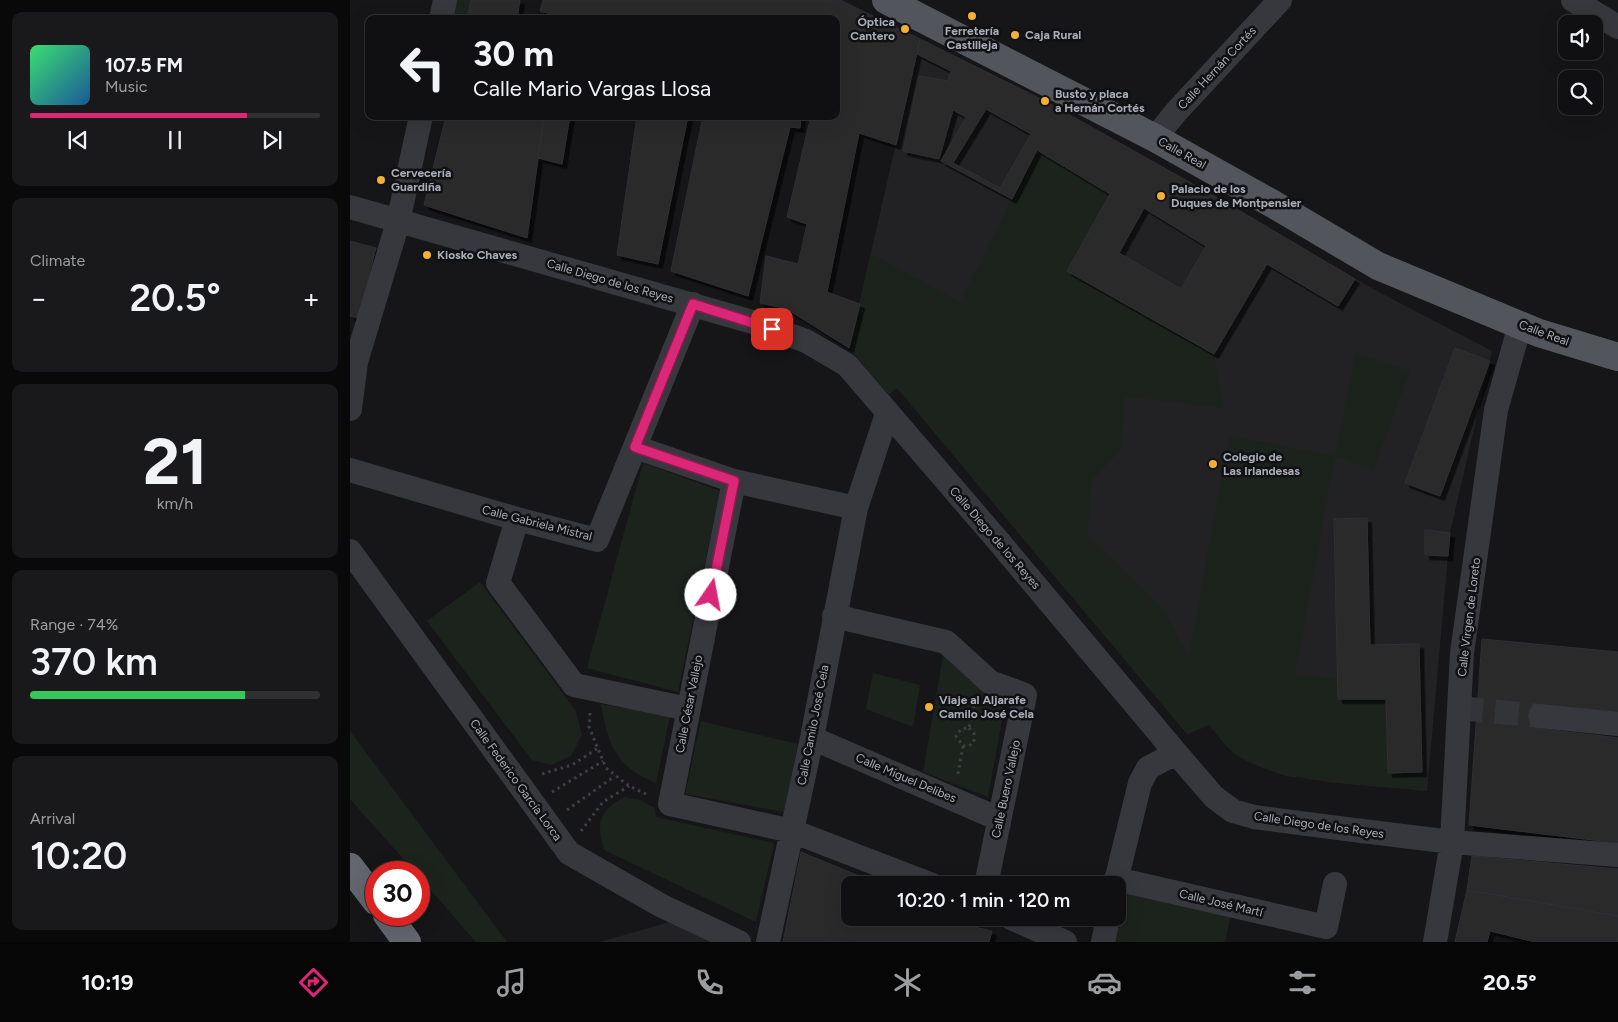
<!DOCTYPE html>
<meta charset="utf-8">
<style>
body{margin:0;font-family:Figtree,sans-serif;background:#19191b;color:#f1f3f6;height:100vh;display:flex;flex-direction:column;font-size:19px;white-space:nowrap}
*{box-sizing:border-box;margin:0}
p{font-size:16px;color:#9c9d9f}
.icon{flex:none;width:28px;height:28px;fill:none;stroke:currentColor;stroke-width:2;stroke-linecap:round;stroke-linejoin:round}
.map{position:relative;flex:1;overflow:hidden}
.side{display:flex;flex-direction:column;gap:12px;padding:12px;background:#09090a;width:350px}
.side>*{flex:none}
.hud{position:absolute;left:15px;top:15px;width:475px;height:105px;border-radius:10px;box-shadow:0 5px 20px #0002,0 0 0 1px #303032;background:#101012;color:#f1f3f6;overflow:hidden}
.buttons{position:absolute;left:1208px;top:15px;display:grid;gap:10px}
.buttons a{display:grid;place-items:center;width:45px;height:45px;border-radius:10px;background:#101012;box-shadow:0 5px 20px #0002,0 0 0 1px #303032;font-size:25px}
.speed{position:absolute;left:15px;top:861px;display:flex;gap:10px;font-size:25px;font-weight:700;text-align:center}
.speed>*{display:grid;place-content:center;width:65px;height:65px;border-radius:50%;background:#101012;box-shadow:0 5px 20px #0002,0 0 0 1px #303032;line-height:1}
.speed .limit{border:8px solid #d22;background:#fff;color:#111}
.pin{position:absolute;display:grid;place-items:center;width:42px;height:42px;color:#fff;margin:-21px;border-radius:10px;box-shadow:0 2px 8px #0006}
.me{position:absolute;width:55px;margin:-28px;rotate:12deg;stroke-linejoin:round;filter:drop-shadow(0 0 4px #0008)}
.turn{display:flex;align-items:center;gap:18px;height:105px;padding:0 25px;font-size:22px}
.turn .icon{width:65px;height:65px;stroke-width:2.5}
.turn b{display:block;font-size:35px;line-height:42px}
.big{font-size:38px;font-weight:600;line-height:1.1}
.side .widget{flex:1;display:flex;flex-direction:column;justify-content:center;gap:8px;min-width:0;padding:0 18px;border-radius:10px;background:#19191b}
.side .dial{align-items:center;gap:0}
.dial b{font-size:65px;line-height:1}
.song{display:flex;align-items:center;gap:15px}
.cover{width:60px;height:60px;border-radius:8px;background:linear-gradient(135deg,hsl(140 70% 55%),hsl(210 70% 35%))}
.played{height:5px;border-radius:2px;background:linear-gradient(90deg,#db2777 75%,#303032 75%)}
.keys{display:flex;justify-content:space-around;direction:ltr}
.heat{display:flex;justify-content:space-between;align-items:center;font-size:28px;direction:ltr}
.charge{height:8px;border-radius:4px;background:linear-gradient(90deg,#34c759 74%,#303032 0)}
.trip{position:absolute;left:491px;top:876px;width:285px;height:50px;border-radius:10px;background:#101012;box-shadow:0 5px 20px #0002,0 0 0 1px #303032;font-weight:600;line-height:50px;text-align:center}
.dock{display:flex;height:80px;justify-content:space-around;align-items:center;background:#060607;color:#9c9d9f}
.dock .icon{width:35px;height:35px}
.dock .selected{color:#db2777}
.dock b{font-size:22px;color:#f1f3f6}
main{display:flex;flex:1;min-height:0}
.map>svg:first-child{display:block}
.built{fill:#222225}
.green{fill:#1c231d}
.building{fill:#29292c;stroke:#303034;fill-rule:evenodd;filter:url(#shadow)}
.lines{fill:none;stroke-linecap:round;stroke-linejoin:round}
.minor-tunnel{stroke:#333438;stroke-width:24;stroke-dasharray:24 12;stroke-linecap:butt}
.path{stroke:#3d3f44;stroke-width:3;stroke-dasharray:2.5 4;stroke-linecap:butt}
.minor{stroke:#37383d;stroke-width:24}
.major{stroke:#53555c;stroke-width:28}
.highway{stroke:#63666e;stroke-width:28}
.route-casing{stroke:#8e194d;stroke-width:12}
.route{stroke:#db2777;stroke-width:9}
.poi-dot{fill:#f2b134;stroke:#111113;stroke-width:2}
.labels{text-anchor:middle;stroke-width:5;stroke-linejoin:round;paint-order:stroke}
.poi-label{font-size:12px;font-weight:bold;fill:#a8adb8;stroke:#111113;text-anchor:start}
.street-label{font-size:12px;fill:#a8adb8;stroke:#111113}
</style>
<main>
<section class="side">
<div class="widget">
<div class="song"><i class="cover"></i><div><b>107.5 FM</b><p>Music</p></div></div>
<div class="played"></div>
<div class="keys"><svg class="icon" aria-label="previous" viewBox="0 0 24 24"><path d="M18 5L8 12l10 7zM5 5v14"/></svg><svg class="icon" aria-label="pause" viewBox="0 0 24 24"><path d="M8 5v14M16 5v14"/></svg><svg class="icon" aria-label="next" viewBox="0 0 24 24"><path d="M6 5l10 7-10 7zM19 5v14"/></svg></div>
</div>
<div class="widget"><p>Climate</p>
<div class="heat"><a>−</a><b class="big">20.5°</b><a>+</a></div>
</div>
<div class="widget dial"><b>21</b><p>km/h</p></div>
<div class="widget"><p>Range · 74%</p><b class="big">370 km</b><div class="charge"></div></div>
<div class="widget"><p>Arrival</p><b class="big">10:20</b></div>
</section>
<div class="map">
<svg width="1268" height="942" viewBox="0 0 1268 942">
<defs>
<filter id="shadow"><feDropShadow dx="4.5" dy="4.5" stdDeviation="0" flood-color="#0009"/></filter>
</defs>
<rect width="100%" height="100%" fill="#161618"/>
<path class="built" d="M570,39L880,205L1025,290L1142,351L1100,533L1077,791L936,776L911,767L886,755L859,725L837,734L547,388L499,348Z
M330,919L383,942H250Z"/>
<path class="green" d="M88,0H121L117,19H84Z
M687,150L760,194L718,271L864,354L873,408L775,396L771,449L742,480L737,535L814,610L839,657L879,436L985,456L1006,353L1060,371L1023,470L985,456L945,675L985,678L988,699H1036L1038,773L1072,772L1078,780L1077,791C1021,785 935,785 888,756C877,749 867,735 859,725L837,734L547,388L539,395L499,348L521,254L610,302Z
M293,463L370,491L328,692L237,668Z
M130,582L226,711L232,735L221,756L201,765L182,760L77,621Z
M593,656L654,709L638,797L573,772Z
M523,673L570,685L563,727L516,709Z
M251,704L320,716L306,783C265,766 259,746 251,704Z
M351,721L448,744L434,812L335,794Z
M0,731L157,942H126L69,877V872H65L0,799Z
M274,797L290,800L305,808L306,817L424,843L406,922L254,850C246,823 249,811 274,797Z
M768,885L883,905L875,942H755L768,918Z"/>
<path class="building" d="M121,0H170L167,19H117Z
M193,0H490L570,39L546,145L509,133L477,292L510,304L499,348L437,309L410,303L416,256L448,264L457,224L437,217L461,116H486V19H207V16L190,11Z
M570,39L695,101L880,205L1005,279L988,306L917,264L864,354L717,271L760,194L687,150L662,199L591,161L616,117L603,110L589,159L553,151L569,76L598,81L601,71L567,54ZM636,109L681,134L650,188L603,163ZM794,208L856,246L831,289L769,253Z
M96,116H194L177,238L74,205Z
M194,116H220L212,164L188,158Z
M287,116H338L308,264L267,255Z
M353,116H451L450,128L440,127L398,296L321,271Z
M0,241L26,248L8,318L0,316Z
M1105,348L1140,361L1090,496L1055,483Z
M1017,518L1020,645L1069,644L1072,772L1038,773L1036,699H988L984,519Z
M1075,530L1100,533L1098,556L1075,555Z
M1132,639L1268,652V714L1187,704L1185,728L1268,738V843L1119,825Z
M451,852L531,885H500V918H603L602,922L642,931L639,942H433Z
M1122,856L1268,869V916L1117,890Z
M1117,890L1268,916V942H1185L1140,931L1137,942H1105Z"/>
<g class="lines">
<path class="minor-tunnel" d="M1109,708L1190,716"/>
<path class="path" d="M240,713L239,727L256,768L279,786L298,795
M613,746H619L624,742V733L619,728
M192,774L222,765L248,748
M608,774L613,746L606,736L611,729L619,728L625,699
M202,792L253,761
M217,810L265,776
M231,831L253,802L279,786"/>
<path class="minor" d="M1223,0L1268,27
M91,19L95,0
M805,138L826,112L930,0
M0,207L406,323L456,341L497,365L650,543L826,753L864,797L883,811L904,817L996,829L1102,842L1268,855
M0,409L6,362L48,222L71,116
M285,447L384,481L506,508
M0,470L167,519L247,540L343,304
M384,481L320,804L442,831L582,885
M167,519L148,583L224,685L338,709
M0,551L219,853L312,906L389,942
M484,616L596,642L640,682L675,695L636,885
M1190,716L1268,724
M462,738L649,819
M766,879L976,927L985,884
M765,885L790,783L798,768L826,753
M661,918L715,942
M418,942L462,738L506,508L537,414
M753,942L758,918
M1085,942L1102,842L1112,653L1146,410L1170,325"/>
<path class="major" d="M536,0L805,138L923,204L1028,266L1189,333L1268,357"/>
<path class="highway" d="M0,867L26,901
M37,915L57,942"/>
</g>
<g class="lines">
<defs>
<path id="route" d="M361,595L384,481L285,447L343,304L422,329"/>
</defs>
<use href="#route" class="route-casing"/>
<use href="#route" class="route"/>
</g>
<g class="poi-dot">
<circle cx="622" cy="16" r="5"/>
<circle cx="555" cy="29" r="5"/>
<circle cx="665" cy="35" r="5"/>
<circle cx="695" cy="101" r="5"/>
<circle cx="31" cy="180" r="5"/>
<circle cx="811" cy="196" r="5"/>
<circle cx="77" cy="255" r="5"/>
<circle cx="863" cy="464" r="5"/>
<circle cx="579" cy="707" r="5"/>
</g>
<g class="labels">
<g class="poi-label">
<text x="545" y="26" text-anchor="end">Óptica<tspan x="545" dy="14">Cantero</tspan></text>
<text x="622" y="35" text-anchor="middle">Ferretería<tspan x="622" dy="14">Castilleja</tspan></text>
<text x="675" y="39">Caja Rural</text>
<text x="705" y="98">Busto y placa<tspan x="705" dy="14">a Hernán Cortés</tspan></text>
<text x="41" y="177">Cervecería<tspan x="41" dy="14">Guardiña</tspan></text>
<text x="821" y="193">Palacio de los<tspan x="821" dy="14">Duques de Montpensier</tspan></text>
<text x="87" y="259">Kiosko Chaves</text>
<text x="873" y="461">Colegio de<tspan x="873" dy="14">Las Irlandesas</tspan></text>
<text x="589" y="704">Viaje al Aljarafe<tspan x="589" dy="14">Camilo José Cela</tspan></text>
</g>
<g class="street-label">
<text transform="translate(867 68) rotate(-47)" y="4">Calle Hernán Cortés</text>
<text transform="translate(832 153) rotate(29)" y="4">Calle Real</text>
<text transform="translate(260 281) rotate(16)" y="4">Calle Diego de los Reyes</text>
<text transform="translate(1194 333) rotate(20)" y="4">Calle Real</text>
<text transform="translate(187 523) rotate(14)" y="4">Calle Gabriela Mistral</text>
<text transform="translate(645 538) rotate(49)" y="4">Calle Diego de los Reyes</text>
<text transform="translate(1119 617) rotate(-83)" y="4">Calle Virgen de Loreto</text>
<text transform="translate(339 704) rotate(-79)" y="4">Calle César Vallejo</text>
<text transform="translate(463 725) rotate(-79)" y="4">Calle Camilo José Cela</text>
<text transform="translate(556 778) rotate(23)" y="4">Calle Miguel Delibes</text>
<text transform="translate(166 780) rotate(54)" y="4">Calle Federico García Lorca</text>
<text transform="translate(656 789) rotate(-78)" y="4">Calle Buero Vallejo</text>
<text transform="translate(969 825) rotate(8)" y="4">Calle Diego de los Reyes</text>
<text transform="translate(871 903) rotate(13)" y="4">Calle José Martí</text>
</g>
</g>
</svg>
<div class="buttons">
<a><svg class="icon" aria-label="sound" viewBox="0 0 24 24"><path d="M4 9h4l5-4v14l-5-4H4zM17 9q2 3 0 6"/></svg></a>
<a><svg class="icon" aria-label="search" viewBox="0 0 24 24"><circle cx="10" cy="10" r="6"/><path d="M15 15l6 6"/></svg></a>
</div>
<div class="speed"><div class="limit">30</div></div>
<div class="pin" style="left:422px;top:329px;background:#d93025"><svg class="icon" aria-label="arrive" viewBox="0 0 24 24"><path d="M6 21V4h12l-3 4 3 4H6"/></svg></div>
<svg class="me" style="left:361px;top:595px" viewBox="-20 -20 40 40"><circle r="19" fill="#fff"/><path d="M0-13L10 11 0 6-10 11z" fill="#db2777"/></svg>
<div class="trip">10:20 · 1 min · 120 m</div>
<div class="hud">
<div class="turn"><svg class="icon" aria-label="left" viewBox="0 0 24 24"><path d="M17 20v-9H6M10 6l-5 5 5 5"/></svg><div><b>30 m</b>Calle Mario Vargas Llosa</div></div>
</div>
</div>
</main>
<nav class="dock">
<b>10:19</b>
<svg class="icon selected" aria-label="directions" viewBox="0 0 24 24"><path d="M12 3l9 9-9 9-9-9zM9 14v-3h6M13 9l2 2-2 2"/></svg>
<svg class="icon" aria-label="music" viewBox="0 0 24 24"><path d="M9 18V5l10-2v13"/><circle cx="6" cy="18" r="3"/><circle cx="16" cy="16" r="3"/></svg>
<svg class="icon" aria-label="phone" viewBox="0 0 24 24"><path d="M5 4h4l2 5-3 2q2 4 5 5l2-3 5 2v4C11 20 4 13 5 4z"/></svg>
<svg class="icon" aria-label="climate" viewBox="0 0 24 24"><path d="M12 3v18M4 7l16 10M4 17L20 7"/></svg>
<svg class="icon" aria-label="car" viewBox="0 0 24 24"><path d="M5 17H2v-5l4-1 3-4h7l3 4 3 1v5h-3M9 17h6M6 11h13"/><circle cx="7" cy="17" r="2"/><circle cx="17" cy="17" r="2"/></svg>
<svg class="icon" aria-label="filters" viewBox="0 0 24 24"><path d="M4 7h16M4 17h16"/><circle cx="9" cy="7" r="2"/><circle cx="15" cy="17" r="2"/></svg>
<b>20.5°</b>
</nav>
